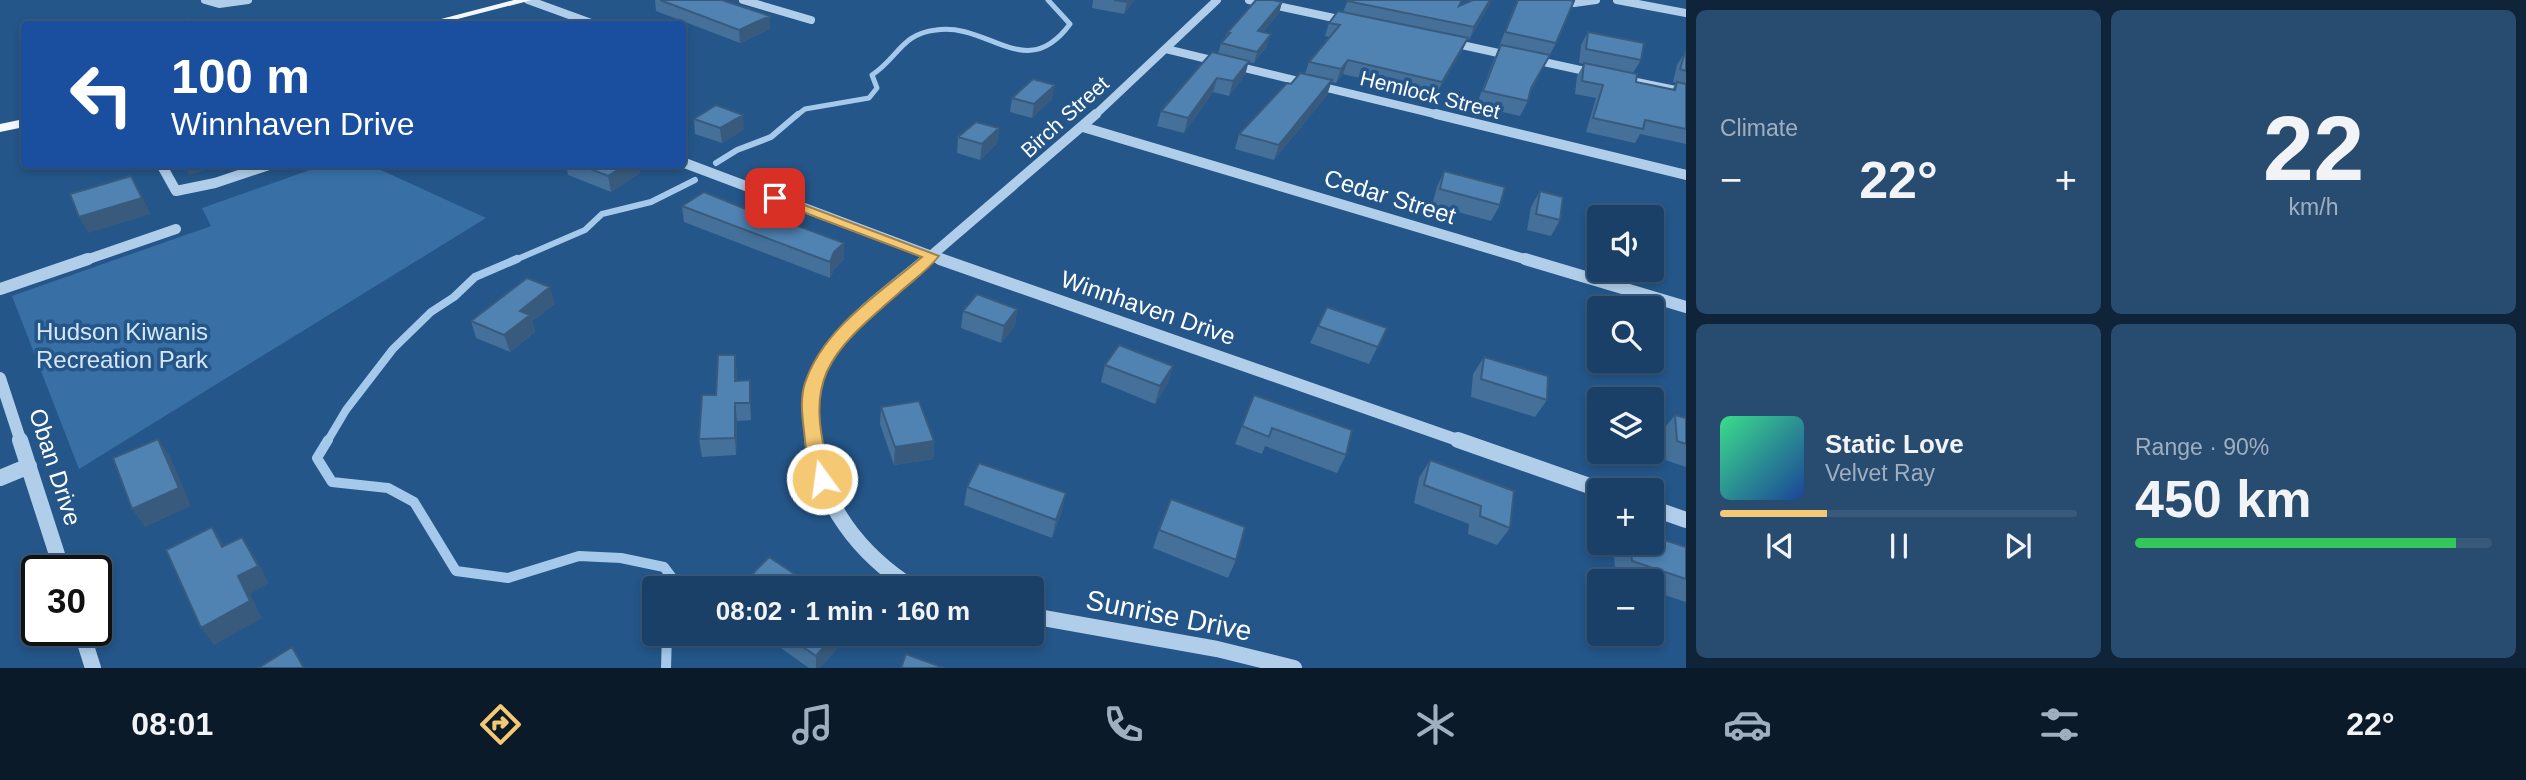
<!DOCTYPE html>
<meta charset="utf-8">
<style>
body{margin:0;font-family:Helvetica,sans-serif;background:#284b70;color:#f1f3f6;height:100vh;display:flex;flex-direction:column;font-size:26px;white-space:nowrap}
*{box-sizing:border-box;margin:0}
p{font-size:23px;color:#a0afc0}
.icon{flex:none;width:38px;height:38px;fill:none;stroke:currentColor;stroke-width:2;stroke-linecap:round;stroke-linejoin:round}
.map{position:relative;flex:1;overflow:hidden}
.sheet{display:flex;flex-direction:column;gap:10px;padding:10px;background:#0f2339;width:840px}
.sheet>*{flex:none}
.banner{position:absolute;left:21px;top:21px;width:665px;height:147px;border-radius:7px;box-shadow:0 4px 10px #0003,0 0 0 2px #39597b;background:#1a4fa0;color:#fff;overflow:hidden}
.tools{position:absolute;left:1587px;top:205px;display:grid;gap:14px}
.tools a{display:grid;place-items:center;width:77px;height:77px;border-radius:7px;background:#1b4067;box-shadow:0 4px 10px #0003,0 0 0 2px #39597b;font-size:35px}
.speed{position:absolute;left:21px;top:555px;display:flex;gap:14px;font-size:35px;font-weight:700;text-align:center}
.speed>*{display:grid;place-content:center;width:91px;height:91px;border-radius:50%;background:#1b4067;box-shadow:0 4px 10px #0003,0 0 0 2px #39597b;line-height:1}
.speed .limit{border:4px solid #111;border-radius:10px;background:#fff;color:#111}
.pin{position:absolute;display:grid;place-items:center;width:60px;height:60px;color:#fff;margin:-30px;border-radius:14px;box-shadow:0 4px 10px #0006}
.me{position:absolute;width:77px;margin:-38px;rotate:346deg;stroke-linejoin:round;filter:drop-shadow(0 0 5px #0008)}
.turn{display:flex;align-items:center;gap:24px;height:147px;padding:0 35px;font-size:32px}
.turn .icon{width:91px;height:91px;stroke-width:2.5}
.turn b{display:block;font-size:49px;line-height:60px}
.big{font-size:52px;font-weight:700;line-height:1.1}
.sheet .widget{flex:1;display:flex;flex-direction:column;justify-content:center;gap:10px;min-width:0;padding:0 24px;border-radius:10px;background:#284b70}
.sheet .dial{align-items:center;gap:0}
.dial b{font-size:91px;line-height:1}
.song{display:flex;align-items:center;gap:21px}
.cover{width:84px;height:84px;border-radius:10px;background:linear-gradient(135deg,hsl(150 70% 55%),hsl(220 70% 35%))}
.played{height:7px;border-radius:4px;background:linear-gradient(90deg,#f5c873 30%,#39597b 30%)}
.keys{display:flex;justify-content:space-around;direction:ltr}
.heat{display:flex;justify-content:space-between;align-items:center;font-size:38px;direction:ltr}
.charge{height:10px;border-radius:5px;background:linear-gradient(90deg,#34c759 90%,#39597b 0)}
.sheet .tiles{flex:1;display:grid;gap:10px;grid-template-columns:repeat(2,1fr)}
.trip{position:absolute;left:642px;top:576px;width:402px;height:70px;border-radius:7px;background:#1b4067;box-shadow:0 4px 10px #0003,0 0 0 2px #39597b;font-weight:700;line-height:70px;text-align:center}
.menu{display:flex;height:112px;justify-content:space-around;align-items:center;background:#0b1a29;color:#a0afc0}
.menu .icon{width:49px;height:49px}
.menu .selected{color:#f5c873}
.menu b{font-size:32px;color:#f1f3f6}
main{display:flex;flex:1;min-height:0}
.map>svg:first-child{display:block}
.green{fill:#3870a6}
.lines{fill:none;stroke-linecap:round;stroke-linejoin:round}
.stream-far3{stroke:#a4c9eb;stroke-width:5}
.stream-far2{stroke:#a4c9eb;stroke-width:6}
.stream-far1{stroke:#a4c9eb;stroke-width:8}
.stream{stroke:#a4c9eb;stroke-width:10}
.minor-far3{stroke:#b0ceea;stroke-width:8}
.minor-far2{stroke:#b0ceea;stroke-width:10}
.minor-far1{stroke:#b0ceea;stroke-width:12}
.minor{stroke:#b0ceea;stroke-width:16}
.major{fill:#f4f8fe;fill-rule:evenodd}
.wall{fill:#457099}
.shaded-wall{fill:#385b7d}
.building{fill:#5082b2;stroke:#385b7d;stroke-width:2}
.route{fill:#f5c873;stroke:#9f824b;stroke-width:2}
.labels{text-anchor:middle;stroke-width:7;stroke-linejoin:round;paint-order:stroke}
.far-street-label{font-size:21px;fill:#fff;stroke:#245689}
.street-label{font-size:24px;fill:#fff;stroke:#245689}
.park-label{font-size:24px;fill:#d5e6f7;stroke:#245689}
.near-street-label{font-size:28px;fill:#fff;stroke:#245689}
</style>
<main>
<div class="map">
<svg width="1686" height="668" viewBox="0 0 1686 668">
<rect width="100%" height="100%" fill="#245689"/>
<path class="green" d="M324,165H370L486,218L79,469L12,296L211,226L202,208Z"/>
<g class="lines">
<path class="stream-far3" d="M796,116L805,109L869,98L877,88L872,75C899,57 901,34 936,30C989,22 1026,84 1070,24L1048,0"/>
<path class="stream-far2" d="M716,163L737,150L771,137L798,114
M513,261L585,230L602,214L651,202L695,180"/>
<path class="stream-far1" d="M327,442L346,410L393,349L431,312L454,297L475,277L517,259"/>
<path class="stream" d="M328,440L317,458L332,482L388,488L414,502L456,571L508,578L579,556L621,558L664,567L673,579L672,588
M666,668L667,634"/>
<path class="minor-far3" d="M205,0L219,4L248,0
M528,0L594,24
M743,0L811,20
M1249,0L1348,21
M1549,0L1574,3L1596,0
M1617,0L1686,13
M1448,42L1512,56
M1166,49L1443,116
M1530,59L1594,73
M1622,79L1686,92
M1094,116L1217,0"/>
<path class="minor-far2" d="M1436,114L1686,175
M1083,127L1531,261
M682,162L945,261
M161,164L176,191L215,183L272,164
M83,261L176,229
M925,261L1096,114"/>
<path class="minor-far1" d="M940,259L1463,442
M1525,259L1686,307
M0,289L88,259
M0,378L21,442
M813,442C799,348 864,312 927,259"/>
<path class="minor" d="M20,440L62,570
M812,440C821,504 859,554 913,588
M1458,440L1601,490
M0,478L29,466
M1652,508L1686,520
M1032,616L1217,649L1294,668
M81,630L93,668"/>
<path class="major" d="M514,0H532L438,24H422Z
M24,119V127L0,132V124Z"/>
</g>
<path class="wall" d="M655,0H722L770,29L740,43L656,11Z
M1093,0H1134L1124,14L1092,8Z
M1348,0L1460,5L1490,4L1469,40L1467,39L1462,51L1435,96L1343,74L1336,83L1331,82L1327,95L1274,160L1235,149L1239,134L1291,84L1305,74L1309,62L1329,37L1325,36L1329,23L1343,12Z
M1517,0H1569L1556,43L1531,91L1528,101L1520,116L1476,106Z
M1282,2L1279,13L1263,32L1267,46L1254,63L1248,62L1245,75L1229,96L1213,92L1184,133L1157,126L1161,111L1218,54L1221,43L1225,39L1227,33Z
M1588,32L1641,60L1633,73L1636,82L1672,90L1676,83L1673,82L1677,65L1685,52H1686V144L1640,134L1635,143L1586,132L1596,98L1575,94L1577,76L1584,64L1579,63L1581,45Z
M1012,98L1052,99L1032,118L1010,112Z
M694,119L744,129L722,143L695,134Z
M999,128L997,143L980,160L957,153L958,137Z
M566,164H638L640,173L611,192L568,175Z
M1444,171L1500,205L1491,221L1432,205L1437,187Z
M1540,191L1560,220L1551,236L1527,230L1531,207Z
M682,206L844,259L834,269L830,278L684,222Z
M555,304L532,321L535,332L510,352L476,338L471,321Z
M1017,309L1015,326L1001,343L961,328L963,311Z
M1318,326L1387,328L1369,364L1310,343Z
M1484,357L1547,400L1535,417L1471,397L1473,374Z
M1105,365L1173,366L1168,383L1155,404L1101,382Z
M737,372V381L750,380L751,397V420L737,421L736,455L702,457L699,439L716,395Z
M1254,395L1346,455L1337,473L1265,446L1262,454L1235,444Z
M881,407L934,441L933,459L894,465L880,424Z
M1675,415L1686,418V467L1662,459L1661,432Z
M1430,460L1510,528L1497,545L1468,534L1469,524L1414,503L1419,478Z
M967,487L1062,511L1052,538L964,505Z
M1159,530L1236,560L1228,578L1153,548Z
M1616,542H1652L1686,547V602L1652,591V581H1624L1616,578L1613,546Z
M761,634H846V638L820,668H809Z"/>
<path class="shaded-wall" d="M1128,0H1134L1124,14L1127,2Z
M1490,0H1491L1490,4L1469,40L1474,27Z
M1282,2L1279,13L1255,43L1258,31Z
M770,16V29L740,43L739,30Z
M1271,34L1267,46L1254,63L1257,52Z
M1468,38L1462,51L1435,96L1442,82Z
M1348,60L1343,74L1336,83L1341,69Z
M1249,61L1245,75L1229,96L1233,81Z
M1217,78L1213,92L1184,133L1188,118Z
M1332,80L1327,95L1274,160L1279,145Z
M1055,85L1052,99L1032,118L1034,104Z
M743,115L744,129L722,143L720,128Z
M999,128L997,143L980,160L982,144Z
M184,164H224L189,175Z
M627,164H638L640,173L611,192L608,176Z
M131,176L151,214L89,233L79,217Z
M844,243V259L834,269L830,278V262L834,252Z
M550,287L555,304L532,321L535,332L510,352L504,335L520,311Z
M1017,309L1015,326L1001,343L1004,326Z
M735,355L737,372V398L735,381Z
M1173,366L1168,383L1155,404L1160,386Z
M750,380L751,397V420L750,403Z
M735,403L737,421L736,455L735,438Z
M158,439L170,456L191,506L145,527L132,509Z
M934,441L933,459L894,465L895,447Z
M1066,493L1062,511L1052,538L1056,520Z
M212,527L224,545L234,565L222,547Z
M242,537L254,555L269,583L250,594L262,618L214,645L201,628Z
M799,577V588L792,584Z
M835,634H846V638L820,668H816V656Z"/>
<path class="building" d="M660,0H722L770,16L739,30Z
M1114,0H1128L1127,2Z
M1256,0H1273L1282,2L1258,31L1271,34L1257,52L1221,43L1230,33H1227Z
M1348,0H1462L1459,6L1473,0H1490L1474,27L1347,1Z
M1518,0H1569L1574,1L1556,43L1505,32Z
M1338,11L1468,38L1442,82L1348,60L1341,69L1309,62L1340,25L1329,23Z
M189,19L193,24H165Z
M1588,32L1644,43L1641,60L1586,49Z
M1501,45L1550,55L1531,88L1528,101L1483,91Z
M1212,52L1249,61L1233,81L1217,78L1188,118L1161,111Z
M1685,52H1686V71L1680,69Z
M1584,63L1637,74L1636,82L1675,90L1677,82L1686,84V129L1645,120L1643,129L1593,118L1603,85L1582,81Z
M1300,73L1332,80L1279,145L1239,134L1287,83L1291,84Z
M1033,79L1055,85L1034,104L1012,98Z
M716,105L743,115L720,128L694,119Z
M976,122L999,128L982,144L958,137Z
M578,164H627L608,176Z
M1444,171L1505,187L1500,205L1440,189Z
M131,176L142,198L79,217L70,194Z
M1540,191L1563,197L1560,220L1536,214Z
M704,192L790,227L793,224L844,243L834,252L830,262L682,206Z
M527,278L550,287L520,311L530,315L504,335L471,321Z
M977,294L1017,309L1004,326L963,311Z
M1327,307L1387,328L1378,347L1318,326Z
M1119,345L1173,366L1160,386L1105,365Z
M718,355H735V381L750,380V403H735V438L699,439L702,395H716Z
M1484,357L1548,376L1547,400L1481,379Z
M1254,395L1352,430L1346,455L1272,428L1269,437L1242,426Z
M919,401L934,441L895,447L881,407Z
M1675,415L1686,418V444L1677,441Z
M158,439L179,488L132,509L113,458Z
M1430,460L1514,491L1510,528L1480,516L1481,506L1424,485Z
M979,463L1066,493L1056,520L967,487Z
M1171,499L1245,527L1236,560L1159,530Z
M212,527L222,547L242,537L258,566L238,576L250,601L201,628L166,550Z
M1652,536L1686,547V579L1632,561L1630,542H1652Z
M769,557L799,577L792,584L798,588H739Z
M784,634H835L816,656Z
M292,647L304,668H258Z
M906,654L944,668H901Z"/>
<path class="route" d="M775,194L939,256C928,270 912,281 899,293C826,356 802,378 832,479L829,484H816C807,468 806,449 804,431C802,415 800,398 805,383C823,328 880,293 922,257L771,200L769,198Z"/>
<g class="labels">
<g class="far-street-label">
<text transform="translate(1430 95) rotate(14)" y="7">Hemlock Street</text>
<text transform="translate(1065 117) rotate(-42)" y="7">Birch Street</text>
</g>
<g class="street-label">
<text transform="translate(1390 197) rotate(17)" y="8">Cedar Street</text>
<text transform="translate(1148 308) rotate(19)" y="8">Winnhaven Drive</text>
<text transform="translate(55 467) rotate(72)" y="8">Oban Drive</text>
</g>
<g class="park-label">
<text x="122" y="340">Hudson Kiwanis<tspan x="122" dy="28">Recreation Park</tspan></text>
</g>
<g class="near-street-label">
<text transform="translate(1169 615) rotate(11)" y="10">Sunrise Drive</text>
</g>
</g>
</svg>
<div class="tools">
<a><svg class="icon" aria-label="sound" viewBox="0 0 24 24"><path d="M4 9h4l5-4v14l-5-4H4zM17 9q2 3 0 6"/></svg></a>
<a><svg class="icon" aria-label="search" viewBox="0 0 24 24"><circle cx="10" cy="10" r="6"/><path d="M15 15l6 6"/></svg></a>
<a><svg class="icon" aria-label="layers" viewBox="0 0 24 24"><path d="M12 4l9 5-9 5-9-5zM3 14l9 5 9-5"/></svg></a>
<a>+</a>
<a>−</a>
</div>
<div class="speed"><div class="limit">30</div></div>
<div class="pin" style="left:775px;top:198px;background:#d93025"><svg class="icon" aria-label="arrive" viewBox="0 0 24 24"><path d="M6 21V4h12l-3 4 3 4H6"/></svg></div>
<svg class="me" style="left:822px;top:479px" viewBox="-20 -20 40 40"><circle r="17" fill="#f5c873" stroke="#fff" stroke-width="3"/><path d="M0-11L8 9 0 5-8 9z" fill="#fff"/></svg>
<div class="trip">08:02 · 1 min · 160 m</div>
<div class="banner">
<div class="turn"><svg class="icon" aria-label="left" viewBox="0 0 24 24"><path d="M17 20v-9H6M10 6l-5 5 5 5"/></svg><div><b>100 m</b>Winnhaven Drive</div></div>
</div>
</div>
<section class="sheet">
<div class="tiles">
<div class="widget"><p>Climate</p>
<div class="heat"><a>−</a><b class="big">22°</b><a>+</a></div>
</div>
<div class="widget dial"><b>22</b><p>km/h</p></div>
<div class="widget">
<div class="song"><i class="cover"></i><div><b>Static Love</b><p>Velvet Ray</p></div></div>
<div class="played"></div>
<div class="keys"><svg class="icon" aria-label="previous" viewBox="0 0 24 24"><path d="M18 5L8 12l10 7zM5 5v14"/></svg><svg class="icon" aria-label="pause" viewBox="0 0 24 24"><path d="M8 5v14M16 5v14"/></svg><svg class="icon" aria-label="next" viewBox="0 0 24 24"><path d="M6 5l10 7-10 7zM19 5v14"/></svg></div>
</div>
<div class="widget"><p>Range · 90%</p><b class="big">450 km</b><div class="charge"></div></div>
</div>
</section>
</main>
<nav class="menu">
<b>08:01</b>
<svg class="icon selected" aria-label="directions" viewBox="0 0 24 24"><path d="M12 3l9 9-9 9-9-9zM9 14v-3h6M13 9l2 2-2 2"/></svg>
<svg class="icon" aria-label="music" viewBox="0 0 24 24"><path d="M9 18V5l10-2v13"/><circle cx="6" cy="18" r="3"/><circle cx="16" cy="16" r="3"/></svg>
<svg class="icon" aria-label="phone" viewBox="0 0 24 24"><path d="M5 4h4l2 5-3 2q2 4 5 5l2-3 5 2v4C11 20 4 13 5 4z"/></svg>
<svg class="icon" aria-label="climate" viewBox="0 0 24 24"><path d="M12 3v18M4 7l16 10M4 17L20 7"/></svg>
<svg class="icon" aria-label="car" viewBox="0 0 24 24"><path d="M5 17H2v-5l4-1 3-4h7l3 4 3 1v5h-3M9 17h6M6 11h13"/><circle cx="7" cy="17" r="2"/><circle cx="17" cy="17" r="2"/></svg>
<svg class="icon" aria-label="filters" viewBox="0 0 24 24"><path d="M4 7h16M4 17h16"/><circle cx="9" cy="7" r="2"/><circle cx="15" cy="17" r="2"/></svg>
<b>22°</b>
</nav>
